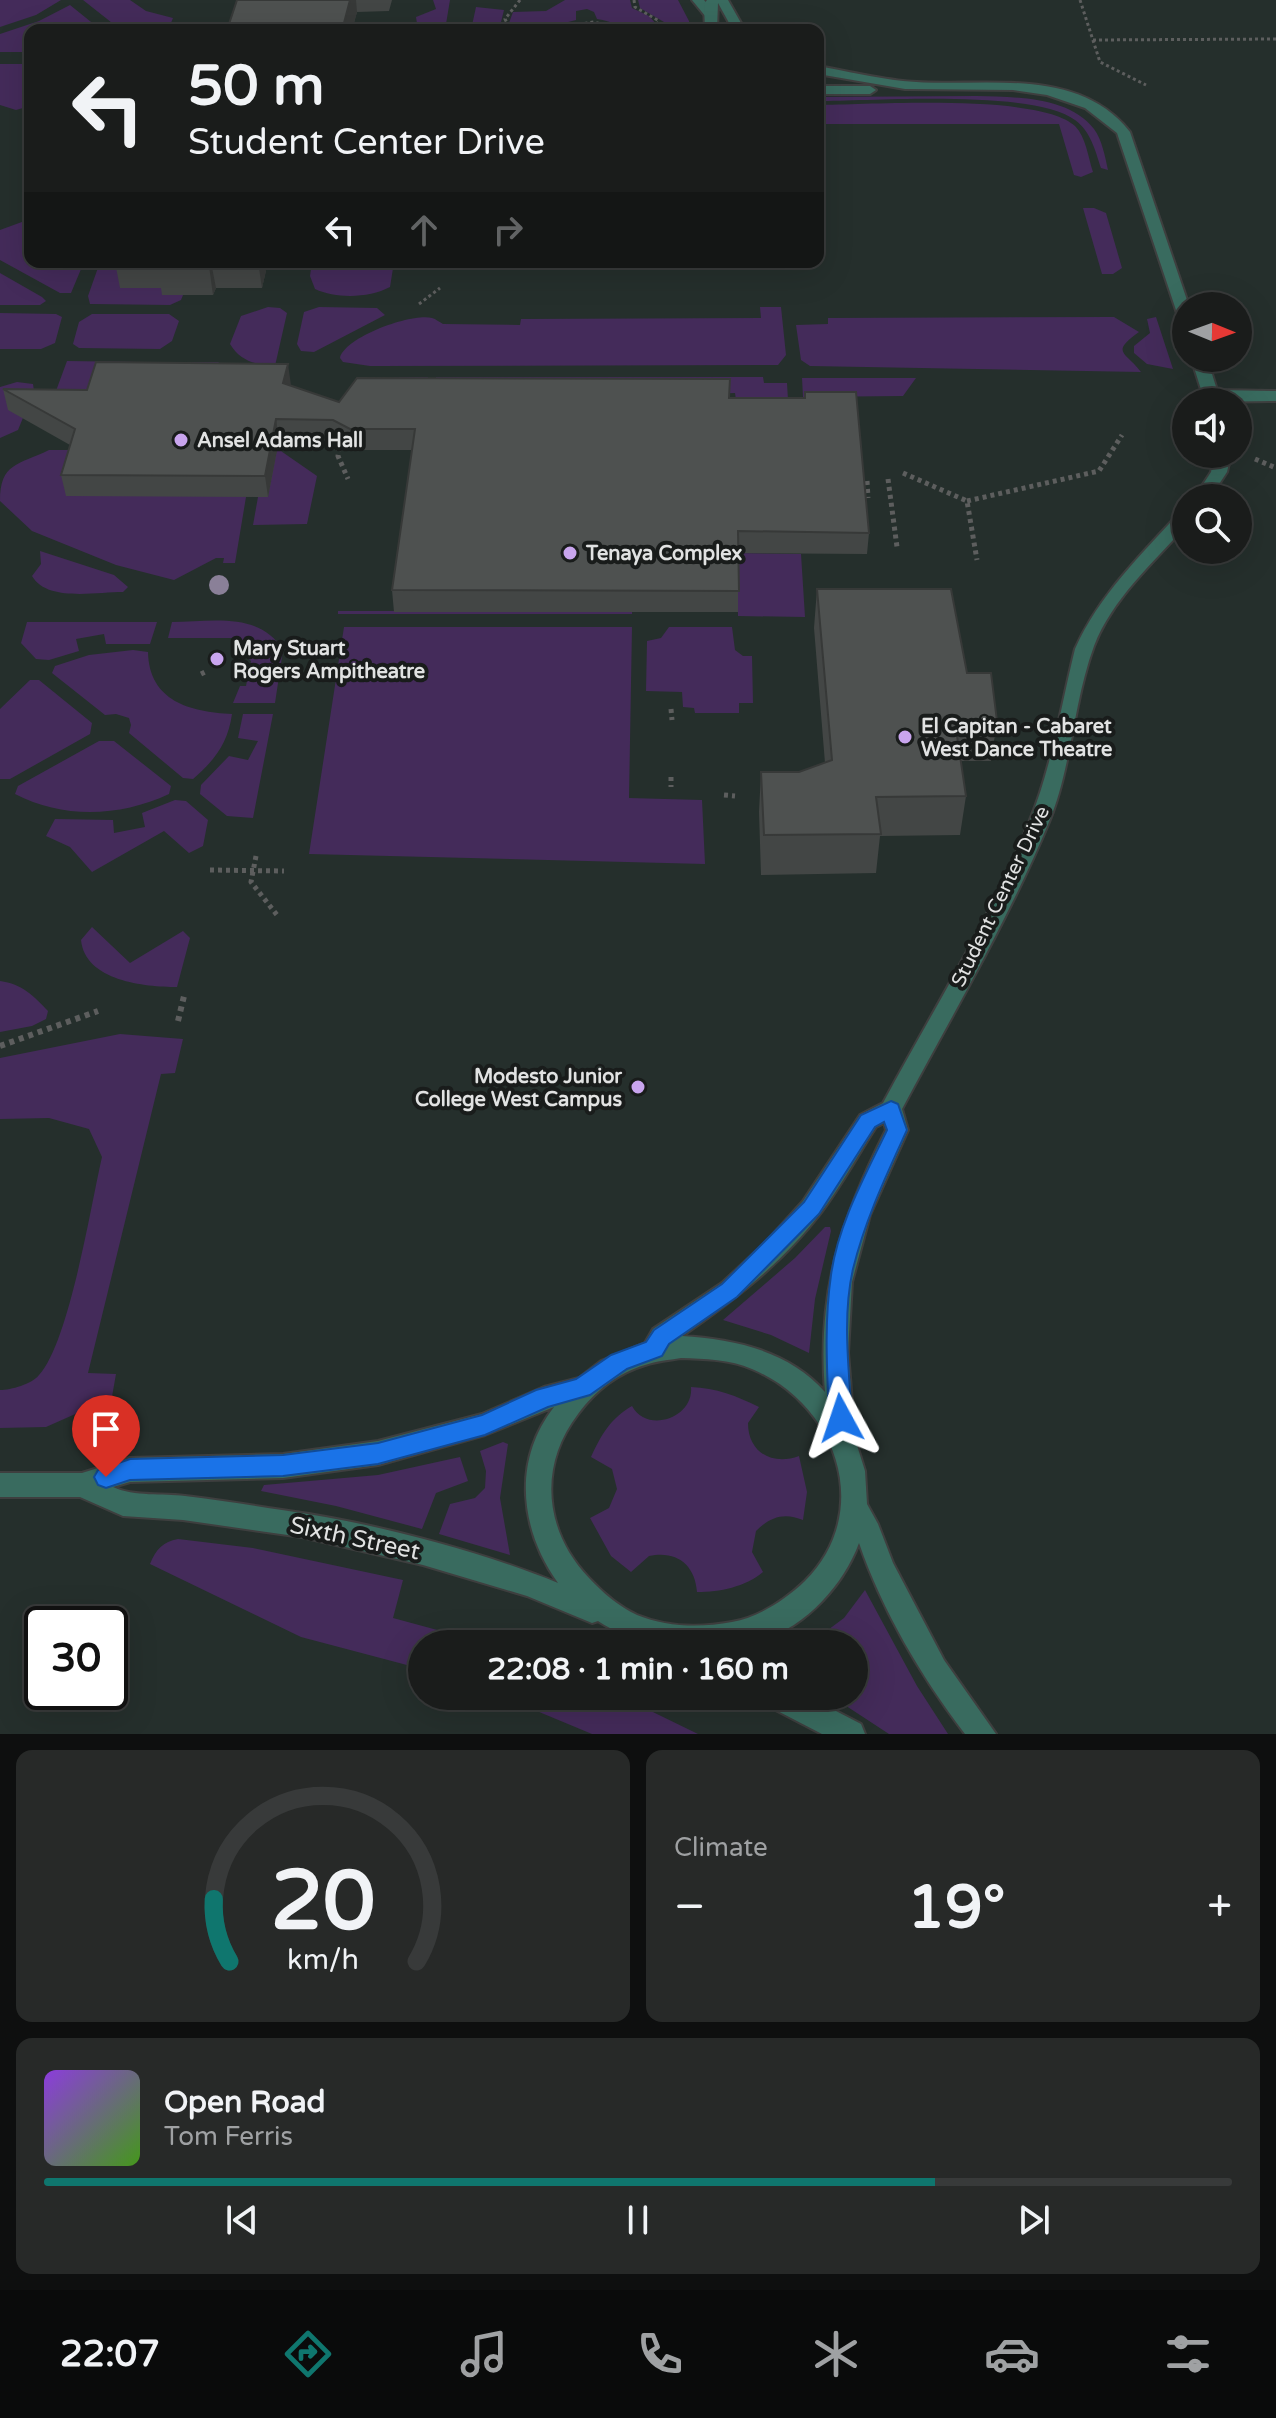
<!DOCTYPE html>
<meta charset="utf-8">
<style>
body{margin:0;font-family:"Varela Round",sans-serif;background:#272928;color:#f1f3f6;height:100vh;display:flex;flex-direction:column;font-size:30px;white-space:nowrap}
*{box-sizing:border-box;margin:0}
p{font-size:26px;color:#9fa1a3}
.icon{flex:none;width:44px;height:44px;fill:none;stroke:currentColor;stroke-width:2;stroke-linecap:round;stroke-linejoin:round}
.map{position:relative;height:1734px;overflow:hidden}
.panel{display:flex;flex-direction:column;gap:16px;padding:16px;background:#0e0f0f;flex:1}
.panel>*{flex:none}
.hud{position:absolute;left:24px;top:24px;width:800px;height:244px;border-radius:16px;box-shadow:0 8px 32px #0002,0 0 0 2px #383a3a;background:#1a1c1b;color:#f1f3f6;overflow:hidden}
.needle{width:52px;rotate:91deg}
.buttons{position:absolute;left:1172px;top:292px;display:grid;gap:16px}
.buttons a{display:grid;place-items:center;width:80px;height:80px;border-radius:50%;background:#1a1c1b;box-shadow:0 8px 32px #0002,0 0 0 2px #383a3a;font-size:40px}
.speed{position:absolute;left:24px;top:1606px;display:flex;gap:16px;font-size:40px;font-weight:700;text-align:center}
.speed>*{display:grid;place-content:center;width:104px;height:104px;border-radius:50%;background:#1a1c1b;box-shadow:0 8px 32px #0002,0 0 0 2px #383a3a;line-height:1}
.speed .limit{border:4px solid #111;border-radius:12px;background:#fff;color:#111}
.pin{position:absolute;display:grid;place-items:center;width:68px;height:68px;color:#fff;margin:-82px -34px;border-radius:50% 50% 50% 0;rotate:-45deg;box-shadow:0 0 8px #0007}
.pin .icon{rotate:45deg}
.me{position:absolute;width:88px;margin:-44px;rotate:355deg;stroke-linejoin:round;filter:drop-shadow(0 0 6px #0008)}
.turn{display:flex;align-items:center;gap:28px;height:168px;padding:0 32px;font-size:36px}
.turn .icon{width:104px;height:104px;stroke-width:2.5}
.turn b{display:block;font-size:56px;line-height:68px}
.lanes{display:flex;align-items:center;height:76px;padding:0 32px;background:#0003;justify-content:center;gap:40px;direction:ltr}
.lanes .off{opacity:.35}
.big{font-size:60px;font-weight:700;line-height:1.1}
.panel .widget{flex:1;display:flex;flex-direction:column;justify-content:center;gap:12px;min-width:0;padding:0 28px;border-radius:16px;background:#272928}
.panel .dial{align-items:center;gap:0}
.dial svg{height:208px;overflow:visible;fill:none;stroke:#383a3a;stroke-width:7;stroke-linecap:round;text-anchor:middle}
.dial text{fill:#f1f3f6;stroke:none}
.song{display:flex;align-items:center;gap:24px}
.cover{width:96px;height:96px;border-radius:12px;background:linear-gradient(135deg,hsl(270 70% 55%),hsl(100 70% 35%))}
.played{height:8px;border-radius:4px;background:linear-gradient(90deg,#0f766e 75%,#383a3a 75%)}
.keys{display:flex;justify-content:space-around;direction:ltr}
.heat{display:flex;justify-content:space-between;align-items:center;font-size:44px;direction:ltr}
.panel .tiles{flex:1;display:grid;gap:16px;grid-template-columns:1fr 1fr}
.widget:last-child{grid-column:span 2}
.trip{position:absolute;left:408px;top:1630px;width:460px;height:80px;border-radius:40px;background:#1a1c1b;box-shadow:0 8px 32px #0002,0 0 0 2px #383a3a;font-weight:700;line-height:80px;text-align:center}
.tab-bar{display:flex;height:128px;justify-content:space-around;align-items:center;background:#0a0b0b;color:#9fa1a3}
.tab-bar .icon{width:56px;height:56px}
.tab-bar .on{color:#0f766e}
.tab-bar b{font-size:36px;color:#f1f3f6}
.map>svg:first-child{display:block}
.built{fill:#252f2c;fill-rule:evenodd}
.green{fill:#442b5a}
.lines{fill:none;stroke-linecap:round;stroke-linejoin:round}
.lane-casing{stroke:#3e3f3f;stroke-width:4}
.street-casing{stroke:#3e3f3f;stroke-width:4}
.path-far2{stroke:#5d5e5e;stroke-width:3;stroke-dasharray:3 3;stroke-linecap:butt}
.path-far1{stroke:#5d5e5e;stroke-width:5;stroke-dasharray:4 4;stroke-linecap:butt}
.path{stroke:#5d5e5e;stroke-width:6;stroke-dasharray:5 5;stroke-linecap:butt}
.lane{fill:#396b5f;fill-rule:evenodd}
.street{fill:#396b5f;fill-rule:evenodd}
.tree{fill:#8a8098}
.wall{fill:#434645}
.shaded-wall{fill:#373938}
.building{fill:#4e5150;stroke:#373938;stroke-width:2}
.route{fill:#1a73e8;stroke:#114b97;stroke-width:2}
.poi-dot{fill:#c9a5ee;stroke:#191c1b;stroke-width:3}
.labels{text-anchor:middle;stroke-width:8;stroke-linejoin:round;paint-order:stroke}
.poi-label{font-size:20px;font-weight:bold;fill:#e1e2e2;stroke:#191c1b;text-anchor:start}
.street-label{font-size:20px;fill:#e1e2e2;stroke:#191c1b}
.near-street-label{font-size:24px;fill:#e1e2e2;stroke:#191c1b}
</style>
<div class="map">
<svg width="1276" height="1734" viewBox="0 0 1276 1734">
<rect width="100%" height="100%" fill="#232524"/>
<path class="built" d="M0,0H1276V1734H0ZM30,30H818V262H30ZM1186,306H1238V358H1186ZM1186,402H1238V454H1186ZM1186,498H1238V550H1186ZM42,1624H110V1692H42ZM422,1644H854V1696H422Z"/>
<path class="green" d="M0,0H61L36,15L0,27Z
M83,0H130L146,11L173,18L168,30H121Z
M433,0H450L445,30H418L416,17L436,9Z
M565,0H630L632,8L649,16L657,25C637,37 618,22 597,19L594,12L587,9L576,11V20L537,30L509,23L513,12L546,11Z
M638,0H678L689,21V30H660L664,22L640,8Z
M70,5L101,30H30V52H0V34L39,21Z
M476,7L504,10L501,22L513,30H471Z
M0,64H30V106L16,110L0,105Z
M977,96C1013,97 1069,96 1094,129C1102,140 1105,156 1108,170L1101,168C1095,150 1091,132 1075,120C1034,89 874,101 818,101V97Z
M818,105C871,105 1040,93 1075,126C1086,137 1088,157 1093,172L1081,177L1074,175L1059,124H818Z
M1083,208H1094L1106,213L1122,268L1113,274H1102Z
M30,219V262H84L71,293H60L0,260V230Z
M100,262H129L120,288H164L183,295L181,300L170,305L90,304L88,296Z
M312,262H394L390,287C369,298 337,299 315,289L310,276Z
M0,273L42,297L46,301L40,305H0Z
M268,307L280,308L287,313L275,366C256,365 240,361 230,344L241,316Z
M319,307L377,308L385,315L314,352L301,351L297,344L304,312Z
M760,307H781L786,355L778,365L370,366L343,362L340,358C345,337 411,313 432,318C436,319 439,322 443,324L520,325L521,319L761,318Z
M0,313L56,314L62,317L55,343L41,349H0Z
M92,314H169L179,321L172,341L160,349L79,348L73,344L79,322Z
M1114,317L1139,332C1110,353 1125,351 1141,372L810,366L801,360L796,325L828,324V318Z
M1156,317L1173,369L1147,364L1134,353V346L1150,333L1147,319Z
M67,361L137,362L134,374L185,375L188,362H218L249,385L95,399H53Z
M411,377H428L427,384H435L436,377H763L764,383H787L788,400H736L735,393L709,394V399L430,398L431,395H421V392H403L401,399H357C367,377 389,378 411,377Z
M802,378H916L903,396L803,397Z
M17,382L33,384L34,391L18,430L0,438V387Z
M278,449L317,476L307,524L253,525L258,497Z
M49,450H80L246,497L235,563H223L224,558H216L174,580L116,565L32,531L0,501C0,463 18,465 49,450Z
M40,551L114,575L128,587L123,592C95,592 47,602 32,576L41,564Z
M737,553L801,554L805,617L738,616Z
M338,611H632V614H338Z
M27,622H157L150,644H106L104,634L76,639L79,651L49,660L36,659L21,643Z
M172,622C211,622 259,611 283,650L275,703H233L240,686H246L251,661L232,645V638H168Z
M344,627H632L629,798L702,800L705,864L309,854Z
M669,627H732L735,650L743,656H752L753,703H739V713H695L694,708L683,707L682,692L646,691L647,641L661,638Z
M133,650L148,652C149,701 190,712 232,714C228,743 215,760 193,779L183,778L129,733L131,725L129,718L116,714L105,715L52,673L55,666L89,655Z
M30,680H39L92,723L90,734L10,779H0V709Z
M243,714H273L253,818L227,816L200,794L201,785L229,756L248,760L258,741L238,738Z
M99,741H114L171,786L169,794C120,817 63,819 15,794L18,786Z
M175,800L186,801L208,820L203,846L189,853L164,831L92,872L70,847L46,836L55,819L113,820L114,833L145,827L142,813Z
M92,927L130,963L183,931L190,938L177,987C145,987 85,981 81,940Z
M0,981C22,984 34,996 48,1011L46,1019L32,1026L0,1032Z
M120,1034L183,1039L175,1073L161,1074L88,1373L116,1374L110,1408L91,1407L46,1427L0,1428V1390C11,1390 32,1384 39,1375C69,1343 91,1205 102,1157L89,1129L49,1118L0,1119V1058Z
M825,1227H830L831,1231L815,1299L809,1353L771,1335L723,1320L795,1258Z
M691,1387C716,1388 737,1396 759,1407L748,1423C748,1453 773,1466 799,1456L807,1492L803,1520C784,1512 770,1517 756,1531L752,1552L763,1572C745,1587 720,1592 697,1592C695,1564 676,1550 649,1556L631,1572L611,1556L590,1518L609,1508L617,1489L612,1469L591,1457C601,1435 611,1418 632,1406C647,1434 694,1418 691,1387Z
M503,1442L508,1444L500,1498L510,1555L439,1534L450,1504L475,1498L485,1488L486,1471L480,1451Z
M460,1457L468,1481L436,1493L422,1529L336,1506L261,1491L264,1485L378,1475Z
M178,1539L253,1548L403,1580L393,1618L489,1644H422V1669L301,1637L150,1564C156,1549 163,1542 178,1539Z
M865,1590L917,1686L948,1734H889L831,1696H854V1644H809L844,1618Z
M501,1696H620L698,1734H592Z"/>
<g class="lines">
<defs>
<path id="lane" d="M692,0H704L716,14L706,17Z"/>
<path id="street" d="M707,0H728L745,30H733L718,3L717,30H705L704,4Z
M818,66C846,71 875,78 903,81C977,89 1076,63 1130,132L1189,306H1186V323L1179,319L1117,133L1085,108L1047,95L1013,90L905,89L818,74Z
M818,86H870L876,90L870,94H818Z
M1191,358H1207L1217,390L1276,391V401L1205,402Z
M1215,454H1231L1227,472L1210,498H1194L1211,472Z
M1186,511V526C1153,563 1112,599 1094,646C1073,703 1072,766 1049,822C1008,921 952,1015 902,1109L908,1130L870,1215L852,1282L848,1353L855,1439L865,1471L867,1504L878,1524L893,1563L944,1660L996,1734H965C921,1676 883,1612 859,1543C842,1589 797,1637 745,1644C729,1646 712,1644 696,1644C652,1644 636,1645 598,1621L592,1623L527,1596L423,1565L302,1537L183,1520L123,1516L80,1497H0V1473H82L130,1458L283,1454L378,1441L482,1414L544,1387L579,1378L601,1361L645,1343L653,1329L722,1283L765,1243L803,1201L860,1115L883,1103C933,1010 991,918 1030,820C1052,766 1061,706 1075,649C1099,595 1141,555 1180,512ZM884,1123L886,1130C841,1219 817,1291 825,1392C789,1351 734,1339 682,1336C733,1301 781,1264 819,1215C840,1188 857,1156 876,1127ZM681,1358C705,1359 730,1359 752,1369C838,1405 874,1512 805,1581C785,1600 759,1617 732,1622C700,1628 666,1627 637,1615C618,1606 603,1593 589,1578C544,1531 538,1466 578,1414C595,1391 618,1373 645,1365C656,1361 669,1360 681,1358ZM554,1407C512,1461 520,1530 558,1583C477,1550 370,1522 282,1510C250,1505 218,1500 185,1496C162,1493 135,1497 113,1487L130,1482L283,1478L378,1465L485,1435Z
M764,1696H807L861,1724L865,1734H822L768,1706Z"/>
</defs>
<use href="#lane" class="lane-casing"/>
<use href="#street" class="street-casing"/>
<path class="path-far2" d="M520,0L505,19L508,25L520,30
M634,0L635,7L659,21L654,30
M1080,0L1100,62L1146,85
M543,30L594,22L624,30
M1093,40L1276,39
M419,304L440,288"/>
<path class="path-far1" d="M340,439L338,456L348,479
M1255,459L1276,468
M903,473L967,501L977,560
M888,479L897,547
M867,481L868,498
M967,501L1099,471L1122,435
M201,674L205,672
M671,709L672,720
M671,777V787
M724,795L735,796
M256,856L251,882L277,915
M210,870L284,871"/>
<path class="path" d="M178,1021L184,996
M0,1046L98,1011"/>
<use href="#lane" class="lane"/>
<use href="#street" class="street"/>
</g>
<circle class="tree" cx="219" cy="585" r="10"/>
<path class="wall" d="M237,0H392L389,11L357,12L352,30H227Z
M115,262H268L262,288H216L213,295H162L161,288H120Z
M291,386L339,402L804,398L805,392L869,533L867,554L738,553V612H394L392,590L412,450H353L335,441L279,440L268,497L66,496L61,475L70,445L8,410L3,389L87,390Z
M817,589L967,673L997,721L991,761H961L966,796L960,835L880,836L876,873L761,875L759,812L761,772H799L825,763L814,628Z"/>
<path class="shaded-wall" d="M350,0H356L357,12L352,30H345L344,23Z
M210,262H211L216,288L213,295L209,266Z
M258,262H268L262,288Z
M288,364L291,385L283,383Z
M276,419L279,440L268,497L265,476Z"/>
<path class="building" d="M237,0H350L344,23H331L330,30H227Z
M158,262H210L209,266H157Z
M96,362L288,364L283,383L339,402L357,378L730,379L729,398H805V392H856L869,533L738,531L739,591L392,590L415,429H350L333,420L276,419L265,476L61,475L75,429L3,389L87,390Z
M817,589H951L967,673H991L997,721L955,722L966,796L876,797L881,834L764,835L761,772H799L832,760Z"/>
<path class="route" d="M891,1101L898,1104L907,1130C886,1176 865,1220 853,1269C842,1317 849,1370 852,1418L849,1425L841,1428L833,1425L829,1418C827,1370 824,1323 831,1275C838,1224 865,1176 887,1130L884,1122L875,1127L819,1214L737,1297L669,1344L662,1356L627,1369L590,1395L548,1407L485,1435L378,1464L283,1476L130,1480L106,1488L98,1485L94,1477L98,1470L130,1459L283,1455L378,1443L482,1415L536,1390L576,1379L611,1355L646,1342L654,1330L722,1284L804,1202L861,1115Z"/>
<g class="poi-dot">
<circle cx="181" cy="440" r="8"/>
<circle cx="570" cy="553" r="8"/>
<circle cx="217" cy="659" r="8"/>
<circle cx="905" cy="737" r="8"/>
<circle cx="638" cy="1087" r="8"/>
</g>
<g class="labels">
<g class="poi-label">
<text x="197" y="447">Ansel Adams Hall</text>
<text x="586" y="560">Tenaya Complex</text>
<text x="233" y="655">Mary Stuart<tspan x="233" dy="23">Rogers Ampitheatre</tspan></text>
<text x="921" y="733">El Capitan - Cabaret<tspan x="921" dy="23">West Dance Theatre</tspan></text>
<text x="622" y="1083" text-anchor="end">Modesto Junior<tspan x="622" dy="23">College West Campus</tspan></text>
</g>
<g class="street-label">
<text transform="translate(1000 896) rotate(-64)" y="7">Student Center Drive</text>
</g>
<g class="near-street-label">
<text transform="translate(355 1538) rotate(12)" y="8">Sixth Street</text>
</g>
</g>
</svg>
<div class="buttons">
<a><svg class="needle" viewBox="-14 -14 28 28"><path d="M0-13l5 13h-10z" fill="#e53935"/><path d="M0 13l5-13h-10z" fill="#9fa1a3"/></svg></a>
<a><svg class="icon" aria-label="sound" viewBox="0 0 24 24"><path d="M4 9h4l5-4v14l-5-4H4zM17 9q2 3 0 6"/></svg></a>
<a><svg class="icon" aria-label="search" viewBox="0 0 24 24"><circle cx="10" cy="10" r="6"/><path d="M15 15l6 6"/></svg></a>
</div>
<div class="speed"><div class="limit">30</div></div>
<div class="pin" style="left:106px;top:1477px;background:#d93025"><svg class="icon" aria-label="arrive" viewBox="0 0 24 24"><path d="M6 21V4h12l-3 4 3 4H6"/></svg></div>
<svg class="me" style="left:841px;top:1418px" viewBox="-20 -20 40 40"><path d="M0-17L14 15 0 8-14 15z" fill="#1a73e8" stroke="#fff" stroke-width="4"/></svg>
<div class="trip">22:08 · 1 min · 160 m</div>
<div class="hud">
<div class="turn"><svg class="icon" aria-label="left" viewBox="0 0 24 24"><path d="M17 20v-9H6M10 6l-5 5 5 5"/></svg><div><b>50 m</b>Student Center Drive</div></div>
<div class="lanes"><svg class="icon" aria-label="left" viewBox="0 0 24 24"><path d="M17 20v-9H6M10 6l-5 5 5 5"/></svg><svg class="icon off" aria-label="ahead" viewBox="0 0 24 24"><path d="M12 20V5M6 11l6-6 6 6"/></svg><svg class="icon off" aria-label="right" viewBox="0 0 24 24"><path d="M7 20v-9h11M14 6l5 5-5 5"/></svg></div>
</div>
</div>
<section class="panel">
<div class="tiles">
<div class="widget dial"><svg viewBox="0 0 100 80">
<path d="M14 69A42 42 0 1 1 86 69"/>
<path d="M14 69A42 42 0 0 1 8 45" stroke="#0f766e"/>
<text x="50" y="56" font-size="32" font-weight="700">20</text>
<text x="50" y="72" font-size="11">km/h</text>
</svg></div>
<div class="widget"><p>Climate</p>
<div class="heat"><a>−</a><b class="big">19°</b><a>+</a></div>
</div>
<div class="widget">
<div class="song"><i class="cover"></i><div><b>Open Road</b><p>Tom Ferris</p></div></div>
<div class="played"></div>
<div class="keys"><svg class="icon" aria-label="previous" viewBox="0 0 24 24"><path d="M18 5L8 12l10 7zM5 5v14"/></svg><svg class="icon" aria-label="pause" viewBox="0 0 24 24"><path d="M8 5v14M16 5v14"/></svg><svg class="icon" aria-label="next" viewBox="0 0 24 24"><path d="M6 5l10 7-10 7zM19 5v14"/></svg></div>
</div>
</div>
</section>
<nav class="tab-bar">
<b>22:07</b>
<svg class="icon on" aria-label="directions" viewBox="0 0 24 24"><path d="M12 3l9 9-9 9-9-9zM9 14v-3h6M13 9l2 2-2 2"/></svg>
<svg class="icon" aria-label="music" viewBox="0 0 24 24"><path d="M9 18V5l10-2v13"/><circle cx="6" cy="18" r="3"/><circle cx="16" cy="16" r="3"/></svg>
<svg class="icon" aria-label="phone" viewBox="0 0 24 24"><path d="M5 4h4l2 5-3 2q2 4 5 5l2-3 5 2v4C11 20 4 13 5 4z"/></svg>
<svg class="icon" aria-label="climate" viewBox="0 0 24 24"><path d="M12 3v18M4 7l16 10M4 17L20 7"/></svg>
<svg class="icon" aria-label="car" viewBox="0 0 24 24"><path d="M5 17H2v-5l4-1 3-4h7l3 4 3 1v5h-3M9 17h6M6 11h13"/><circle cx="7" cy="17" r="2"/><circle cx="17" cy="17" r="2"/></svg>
<svg class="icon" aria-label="filters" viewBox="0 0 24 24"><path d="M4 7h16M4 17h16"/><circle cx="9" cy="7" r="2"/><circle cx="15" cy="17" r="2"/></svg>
</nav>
